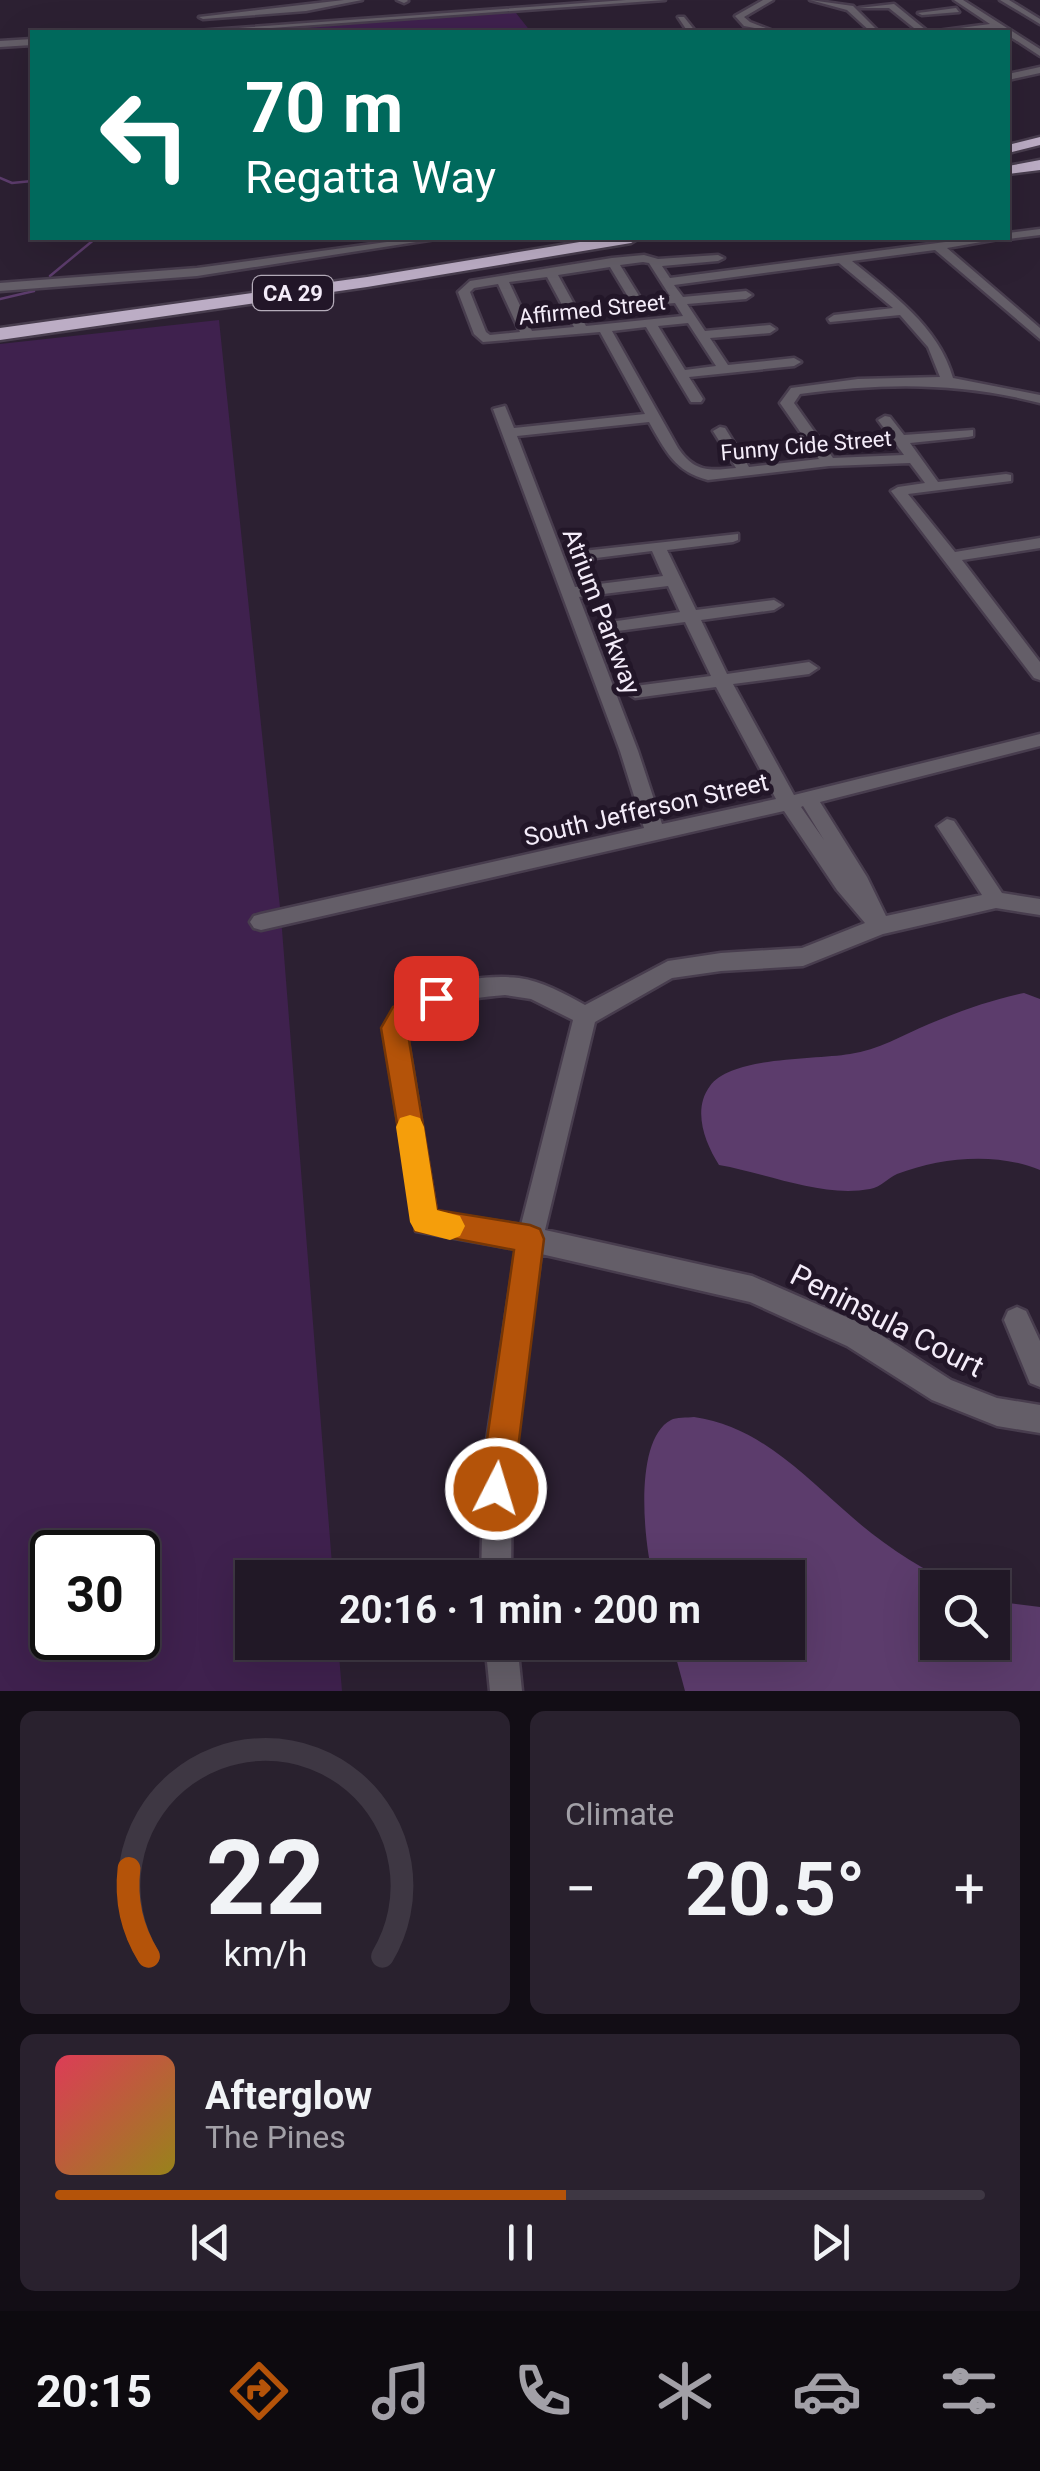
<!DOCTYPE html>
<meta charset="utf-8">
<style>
body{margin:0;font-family:Roboto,sans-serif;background:#29212e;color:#f1f3f6;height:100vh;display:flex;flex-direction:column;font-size:38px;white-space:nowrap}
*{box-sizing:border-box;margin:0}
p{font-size:32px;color:#a2a0a7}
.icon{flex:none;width:55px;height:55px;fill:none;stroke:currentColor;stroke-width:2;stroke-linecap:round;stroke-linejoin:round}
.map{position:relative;height:1691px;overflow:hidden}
.side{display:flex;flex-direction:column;gap:20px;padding:20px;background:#120d15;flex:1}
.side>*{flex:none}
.guide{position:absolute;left:30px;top:30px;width:980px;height:210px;border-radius:0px;box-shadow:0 10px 40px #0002,0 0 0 2px #3e3743;background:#00695c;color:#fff;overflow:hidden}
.fabs{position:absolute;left:920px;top:1570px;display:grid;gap:20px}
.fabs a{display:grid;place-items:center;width:90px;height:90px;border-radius:0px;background:#211826;box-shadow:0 10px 40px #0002,0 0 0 2px #3e3743;font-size:50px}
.speed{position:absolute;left:30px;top:1530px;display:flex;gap:20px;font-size:50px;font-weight:700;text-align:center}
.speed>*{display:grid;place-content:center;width:130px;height:130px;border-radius:50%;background:#211826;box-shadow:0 10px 40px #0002,0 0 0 2px #3e3743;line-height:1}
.speed .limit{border:5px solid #111;border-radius:15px;background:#fff;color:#111}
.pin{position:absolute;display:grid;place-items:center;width:85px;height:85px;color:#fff;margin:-42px;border-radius:20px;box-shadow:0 5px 15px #0006}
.me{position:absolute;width:110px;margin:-55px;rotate:5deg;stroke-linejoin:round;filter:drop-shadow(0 0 8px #0008)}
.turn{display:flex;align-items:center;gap:35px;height:210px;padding:0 50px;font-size:45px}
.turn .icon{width:130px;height:130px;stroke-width:2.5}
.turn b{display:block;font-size:70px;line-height:85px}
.big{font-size:75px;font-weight:700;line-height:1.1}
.side .widget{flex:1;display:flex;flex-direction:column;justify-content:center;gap:15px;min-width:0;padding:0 35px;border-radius:15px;background:#29212e}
.side .dial{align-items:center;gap:0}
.dial svg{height:260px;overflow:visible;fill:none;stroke:#3e3743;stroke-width:7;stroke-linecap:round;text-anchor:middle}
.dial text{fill:#f1f3f6;stroke:none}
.song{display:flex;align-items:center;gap:30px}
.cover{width:120px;height:120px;border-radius:15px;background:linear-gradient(135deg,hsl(350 70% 55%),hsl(50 70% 35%))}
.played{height:10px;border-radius:5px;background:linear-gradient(90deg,#b45309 55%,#3e3743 55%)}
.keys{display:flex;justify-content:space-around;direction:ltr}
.heat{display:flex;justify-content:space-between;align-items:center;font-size:55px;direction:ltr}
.side .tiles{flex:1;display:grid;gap:20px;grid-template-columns:1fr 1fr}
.widget:last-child{grid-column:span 2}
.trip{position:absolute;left:235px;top:1560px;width:570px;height:100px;border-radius:0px;background:#211826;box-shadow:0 10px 40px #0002,0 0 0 2px #3e3743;font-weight:700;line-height:100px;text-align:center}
.dock{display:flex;height:160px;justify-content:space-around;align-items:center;background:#0d0a0f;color:#a2a0a7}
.dock .icon{width:70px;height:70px}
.dock .active{color:#b45309}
.dock b{font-size:45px;color:#f1f3f6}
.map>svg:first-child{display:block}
.green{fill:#3f214e;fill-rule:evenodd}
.water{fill:#5c3c6c}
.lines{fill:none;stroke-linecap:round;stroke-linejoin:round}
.stream{stroke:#5c3c6c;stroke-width:2.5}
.minor-casing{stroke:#483d4e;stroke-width:5}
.highway-casing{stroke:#483d4e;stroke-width:5}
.minor{fill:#645e68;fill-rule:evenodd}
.highway{fill:#bcadc5;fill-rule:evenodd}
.route{fill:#b45309;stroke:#753606;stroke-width:2.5}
.slow{fill:#f59e0b}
.labels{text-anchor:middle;stroke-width:10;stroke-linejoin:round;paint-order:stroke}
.shield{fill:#221628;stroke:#b5acba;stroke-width:2.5}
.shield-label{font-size:22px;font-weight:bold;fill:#f4ecf9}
.far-street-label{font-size:22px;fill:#f4ecf9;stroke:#221628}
.street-label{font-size:25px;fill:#f4ecf9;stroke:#221628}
.near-street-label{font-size:30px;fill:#f4ecf9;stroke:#221628}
</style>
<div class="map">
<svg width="1040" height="1691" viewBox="0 0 1040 1691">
<rect width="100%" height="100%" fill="#2c2032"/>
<path class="green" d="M492,11L516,13L531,32H242L241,29Z
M219,320L281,917L333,1577L252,1578V1642L338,1643L342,1691H0V344ZM52,1552H138V1638H52Z"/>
<path class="water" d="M1024,993L1040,999V1170C997,1152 941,1157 897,1174C888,1178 881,1187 870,1189C822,1198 766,1173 719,1165C705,1143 692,1110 710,1086C732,1056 814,1060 850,1054C878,1050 903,1035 929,1024C958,1012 993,999 1024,993Z
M694,1417C757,1426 798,1470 844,1510C879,1542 919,1569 962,1587L938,1588V1642H992L993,1601L1040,1607V1691H685L672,1643L788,1642V1578L653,1577C644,1543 633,1440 671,1420C676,1417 687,1418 694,1417Z"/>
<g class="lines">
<path class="stream" d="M0,178L12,183L32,181
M50,276L96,238
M0,299L34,291"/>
<defs>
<path id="minor" d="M344,0H362L306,11L203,19L199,17Z
M397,0H407L408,1L404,3Z
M626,0H665L216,32H183Z
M763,0H773L744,17L750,22L776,32L744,26L735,16Z
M810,0L853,6L879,32H871L847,10Z
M954,0H963L1040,49V56L997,28L930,32L990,24Z
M1000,0H1009L1040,19V24Z
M894,4L926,30L927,32H919L889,8H859Z
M956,8L959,12L922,15L918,13Z
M678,17H684L696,32H688Z
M32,39V45L0,47V41Z
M1040,67V73L1008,80V74Z
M1040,229V235L1008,239L1003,238H1008V233Z
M416,238H442L197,276L0,291V283L197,268Z
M976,238H1004L947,248L1040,328V339L935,250L852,261C891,293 939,327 953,378L1040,395V403C959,382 883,383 800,394L794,403L833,458L904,455L878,420L885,416L890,417L904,435L973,430V436L968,437L910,443L938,482L1006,474L1011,475V481L908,494L955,552L1040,538V548L962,560L1040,662V680L1034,678L891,491L898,487L925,483L910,463L829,466L708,480C675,472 665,450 649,422L517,436L575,587L663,576L652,551L580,560L572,555L574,552L738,534V540L733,542L667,550L696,610L774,600L782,605L774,610L701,620L727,674L809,662L818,668L809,674L733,684L794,795L1040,734V746L820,802L867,877L886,916L982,895L937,826L947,819L954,821L1002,893L1040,899V915L996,908L883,934L803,966L721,971L672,978L595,1022L545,1230L752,1276L867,1326L951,1380L997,1398L1040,1405V1433L997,1426L932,1400L847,1346L750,1302L541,1254L512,1460L511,1578H481L484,1460L516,1249L416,1231L383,1028C404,987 477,973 519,978C542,981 565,994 585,1005L668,961L721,953L802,948L865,923L837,890L784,811L261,930L254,928L250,922L254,916L261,914L644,828L620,751L493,409L505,406L514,428L645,414L600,332L483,342L474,334L458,292L470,281L612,258L644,255L658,259L718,255L724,258L718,261L662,266L670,278ZM643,262L649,263L670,296L641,299L620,265ZM839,263L893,308L834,315L828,319L830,322L900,315L928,347L940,377L858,379L791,388L780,403L819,459L749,467L725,428L720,427L713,431L736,468C709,471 694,472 678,448L612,331L646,327L691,402H701L703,399L689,377L794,366L801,362L794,358L728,365L710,338L770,333L776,329L770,325L705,331L687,304L746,299L752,295L746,291L683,297L674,285ZM610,267L630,300L611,302V308L675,303L683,316L586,326L558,275ZM547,277L574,327L532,331L509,282ZM498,284L520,332L490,335L486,332L470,292L474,288ZM688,323L716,366L685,370L658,326ZM668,586L680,612L610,622L602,627L610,632L685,622L711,676L635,686L626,692L635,698L716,687L776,799L662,824L638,751L579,597ZM803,806L824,840L801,807ZM505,995L531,999L573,1020L521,1225L436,1212L406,1030C429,1003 471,998 505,995Z
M1017,1307L1026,1311L1040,1341V1387L1030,1383L1004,1320L1008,1311Z
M485,1642H517L522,1691H490Z"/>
<path id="highway" d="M1040,137V145L1008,153V145Z
M1040,160V170L1008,174V166Z
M604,238H639L631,243L367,287L0,340V328L367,277Z"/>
</defs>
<use href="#minor" class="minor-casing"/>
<use href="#highway" class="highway-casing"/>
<use href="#minor" class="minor"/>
<use href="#highway" class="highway"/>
</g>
<path class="route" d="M436,988L445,991L449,998C440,1015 416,1012 407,1028L437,1210L530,1225L540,1229L544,1239L513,1489L508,1501L496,1506L485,1501L480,1489L514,1250L415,1231L381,1028L393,1007Z"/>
<path class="slow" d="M410,1115L420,1118L424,1127L437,1210L460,1216L465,1226L460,1236L450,1240L415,1231L410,1222L396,1127L400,1118Z"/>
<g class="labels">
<rect class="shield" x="253" y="276" width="80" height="34" rx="8"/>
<g class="shield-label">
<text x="293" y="301">CA 29</text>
</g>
<g class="far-street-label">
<text transform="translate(592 309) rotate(-6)" y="8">Affirmed Street</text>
<text transform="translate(806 445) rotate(-5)" y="8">Funny Cide Street</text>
</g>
<g class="street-label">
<text transform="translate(602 611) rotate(69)" y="9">Atrium Parkway</text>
<text transform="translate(646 809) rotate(-13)" y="9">South Jefferson Street</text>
</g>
<g class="near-street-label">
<text transform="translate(887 1321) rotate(27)" y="10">Peninsula Court</text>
</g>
</g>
</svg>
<div class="fabs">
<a><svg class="icon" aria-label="search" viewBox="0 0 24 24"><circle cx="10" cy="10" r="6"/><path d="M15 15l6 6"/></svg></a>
</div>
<div class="speed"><div class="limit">30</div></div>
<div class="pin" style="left:436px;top:998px;background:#d93025"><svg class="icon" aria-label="arrive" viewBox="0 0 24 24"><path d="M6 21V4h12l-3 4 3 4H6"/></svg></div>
<svg class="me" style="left:496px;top:1489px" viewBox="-20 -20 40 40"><circle r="17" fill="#b45309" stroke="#fff" stroke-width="3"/><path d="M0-11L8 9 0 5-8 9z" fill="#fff"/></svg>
<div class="trip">20:16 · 1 min · 200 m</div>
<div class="guide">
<div class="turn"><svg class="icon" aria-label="left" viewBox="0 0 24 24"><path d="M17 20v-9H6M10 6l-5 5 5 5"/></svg><div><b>70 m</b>Regatta Way</div></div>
</div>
</div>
<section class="side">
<div class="tiles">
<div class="widget dial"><svg viewBox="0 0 100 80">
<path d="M14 69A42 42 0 1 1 86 69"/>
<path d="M14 69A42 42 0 0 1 8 42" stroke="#b45309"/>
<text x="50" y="56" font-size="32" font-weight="700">22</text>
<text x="50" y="72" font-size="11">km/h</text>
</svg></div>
<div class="widget"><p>Climate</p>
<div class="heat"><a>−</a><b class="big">20.5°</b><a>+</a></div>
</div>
<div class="widget">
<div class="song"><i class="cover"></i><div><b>Afterglow</b><p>The Pines</p></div></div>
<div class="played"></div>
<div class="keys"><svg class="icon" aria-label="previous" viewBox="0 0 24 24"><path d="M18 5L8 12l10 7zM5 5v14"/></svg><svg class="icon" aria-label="pause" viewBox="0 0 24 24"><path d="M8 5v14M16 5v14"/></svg><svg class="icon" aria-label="next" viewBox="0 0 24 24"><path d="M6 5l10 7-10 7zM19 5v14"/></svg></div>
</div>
</div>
</section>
<nav class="dock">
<b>20:15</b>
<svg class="icon active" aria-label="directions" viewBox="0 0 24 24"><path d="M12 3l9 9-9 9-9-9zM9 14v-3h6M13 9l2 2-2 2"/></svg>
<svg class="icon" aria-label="music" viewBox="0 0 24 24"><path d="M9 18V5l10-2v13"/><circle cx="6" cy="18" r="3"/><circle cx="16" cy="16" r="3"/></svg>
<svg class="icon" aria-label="phone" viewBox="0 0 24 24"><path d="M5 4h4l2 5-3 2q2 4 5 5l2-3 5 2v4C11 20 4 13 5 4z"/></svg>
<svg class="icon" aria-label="climate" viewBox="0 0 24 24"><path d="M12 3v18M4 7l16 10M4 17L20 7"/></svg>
<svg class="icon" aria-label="car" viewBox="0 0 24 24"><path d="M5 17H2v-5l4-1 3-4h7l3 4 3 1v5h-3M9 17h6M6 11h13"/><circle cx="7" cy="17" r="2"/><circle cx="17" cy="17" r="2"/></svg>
<svg class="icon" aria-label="filters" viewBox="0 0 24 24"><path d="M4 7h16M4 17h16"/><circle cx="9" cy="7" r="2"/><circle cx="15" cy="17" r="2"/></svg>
</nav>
